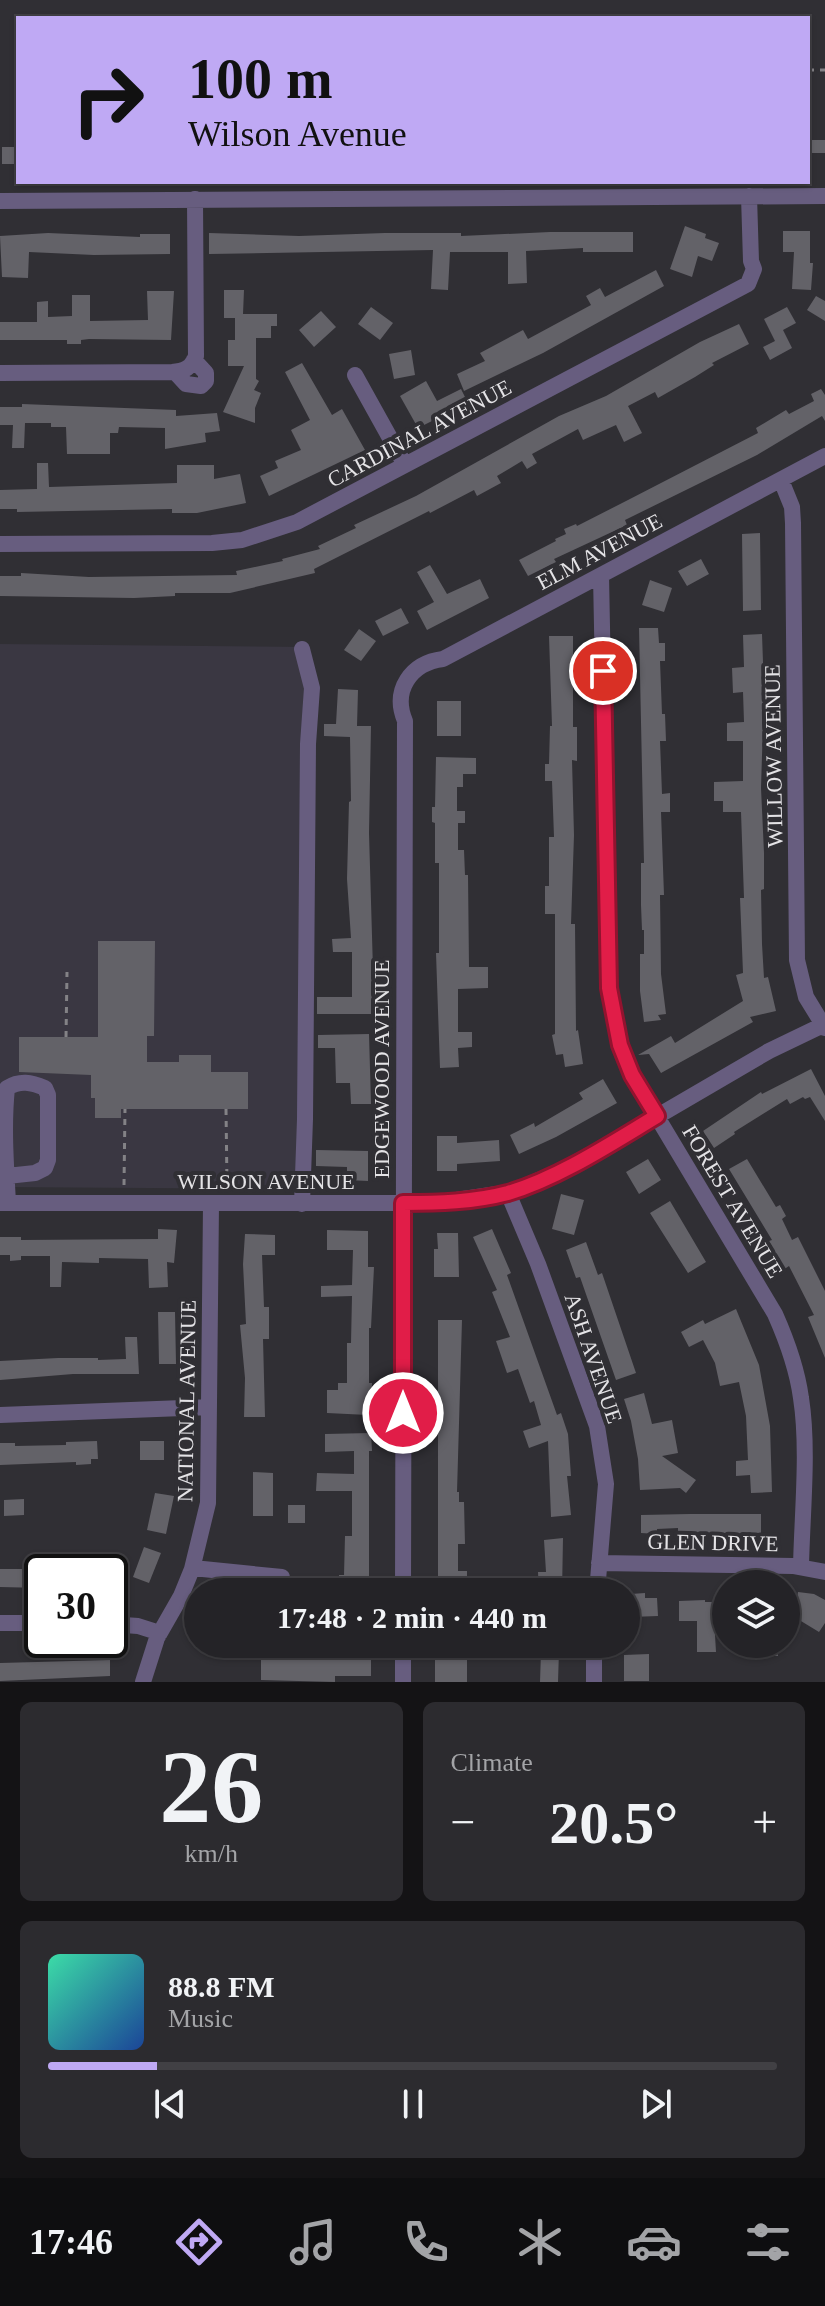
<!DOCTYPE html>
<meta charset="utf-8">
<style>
body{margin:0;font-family:Georgia,serif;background:#2c2b2f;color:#f1f3f6;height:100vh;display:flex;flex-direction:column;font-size:30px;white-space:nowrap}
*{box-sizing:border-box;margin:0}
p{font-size:26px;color:#a3a4a7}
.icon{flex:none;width:44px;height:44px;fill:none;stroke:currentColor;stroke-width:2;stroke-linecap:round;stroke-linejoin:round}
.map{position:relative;height:1682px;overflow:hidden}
.side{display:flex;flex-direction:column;gap:20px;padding:20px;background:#141315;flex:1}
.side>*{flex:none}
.guide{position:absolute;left:16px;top:16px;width:794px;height:168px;border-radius:0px;box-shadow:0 2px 6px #0004,0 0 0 2px #414044;background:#bfa9f4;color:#111;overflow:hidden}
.buttons{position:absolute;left:712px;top:1570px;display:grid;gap:16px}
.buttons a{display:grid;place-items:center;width:88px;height:88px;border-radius:50%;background:#242327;box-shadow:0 2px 6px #0004,0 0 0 2px #414044;font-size:40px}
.speed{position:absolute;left:24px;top:1554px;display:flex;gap:16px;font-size:40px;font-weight:700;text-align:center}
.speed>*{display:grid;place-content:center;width:104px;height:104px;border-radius:50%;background:#242327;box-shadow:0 2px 6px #0004,0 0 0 2px #414044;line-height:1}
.speed .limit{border:4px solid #111;border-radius:12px;background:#fff;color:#111}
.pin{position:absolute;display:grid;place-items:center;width:68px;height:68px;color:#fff;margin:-34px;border:4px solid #fff;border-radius:50%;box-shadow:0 2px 8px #0007}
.me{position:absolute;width:88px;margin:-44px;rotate:0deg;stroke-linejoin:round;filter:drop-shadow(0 0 6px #0008)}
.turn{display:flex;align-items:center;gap:28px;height:168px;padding:0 40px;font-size:36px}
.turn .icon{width:104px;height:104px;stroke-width:2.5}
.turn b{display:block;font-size:56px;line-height:68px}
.big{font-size:60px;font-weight:800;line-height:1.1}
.side .widget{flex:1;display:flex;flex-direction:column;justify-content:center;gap:12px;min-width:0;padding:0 28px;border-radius:12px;background:#2c2b2f}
.side .dial{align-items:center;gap:0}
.dial b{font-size:104px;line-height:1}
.song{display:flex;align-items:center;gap:24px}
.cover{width:96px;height:96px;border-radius:12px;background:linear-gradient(135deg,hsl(160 70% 55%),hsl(220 70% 35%))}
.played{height:8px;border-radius:4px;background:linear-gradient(90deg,#bfa9f4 15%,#414044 15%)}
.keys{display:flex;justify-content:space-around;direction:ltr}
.heat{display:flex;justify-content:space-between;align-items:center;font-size:44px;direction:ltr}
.side .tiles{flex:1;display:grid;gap:20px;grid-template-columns:1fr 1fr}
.widget:last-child{grid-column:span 2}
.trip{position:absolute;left:184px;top:1578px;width:456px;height:80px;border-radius:40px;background:#242327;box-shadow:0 2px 6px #0004,0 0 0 2px #414044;font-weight:800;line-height:80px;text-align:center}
.menu{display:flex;height:128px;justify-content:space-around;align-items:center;background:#0e0e10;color:#a3a4a7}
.menu .icon{width:56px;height:56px}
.menu .selected{color:#bfa9f4}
.menu b{font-size:36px;color:#f1f3f6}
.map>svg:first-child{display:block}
.built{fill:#3a3742}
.building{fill:#636268}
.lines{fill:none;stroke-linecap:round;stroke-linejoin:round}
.path{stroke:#838286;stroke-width:3;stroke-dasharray:6 6;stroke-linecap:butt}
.minor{stroke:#675d7f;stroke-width:16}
.route-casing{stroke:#92132f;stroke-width:20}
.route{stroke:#e11d48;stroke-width:14}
.labels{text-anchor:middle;stroke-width:8;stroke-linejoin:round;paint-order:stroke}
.street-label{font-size:22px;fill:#e4e3e6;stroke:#302f34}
</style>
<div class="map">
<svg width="825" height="1682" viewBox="0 0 825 1682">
<rect width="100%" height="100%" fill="#302f34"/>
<path class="built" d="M0,644L307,647L302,1189L0,1187Z"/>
<path class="building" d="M808,140H825V153H808Z
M2,147H18V164H2Z
M685,226L706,234L705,238L719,243L712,261L698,256L692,277L670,269Z
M783,231H810V263H813L811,290L792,289L794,252H783Z
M550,232H633V252H583V248L526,251L527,283L508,284V252H450L448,290L431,289L433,250L209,254V233L299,236L385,233H461V236Z
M48,233L140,237V234H170V254L94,255L29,252L28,278L2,277L0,236Z
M656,270L664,286L543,353L464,391L457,374L485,361L480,353L523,330L528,339L591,305L586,296L600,288L605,297Z
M224,290H244L243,314H277V326H271V338H256V379L259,381L254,390L261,393L255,408V423L223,412L244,366H228V340H235V318H224Z
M147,291H174L171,340L89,339L81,340V344H67V340H0V322H37V302L48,301V317L72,316V295H90V321L148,320Z
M816,296L825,301V321L807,310Z
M371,307L393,323L380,340L358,324Z
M787,307L796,323L783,330L792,348L770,360L763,347L775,341L764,319Z
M321,311L336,327L314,347L299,330Z
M739,324L749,344L712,363L714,365L695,377L658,398L655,392L628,406L642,433L624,442L616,425L583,440L578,429L532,454L537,463L527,469L522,461L497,476L501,483L477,496L474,490L430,513L429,511L314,569L315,573L230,593H175V596L134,598L0,596V576H21V573L89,577L237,575L236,571L283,561L282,559L320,549L318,546L356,528L354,525L416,496L559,416L606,396L700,342Z
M411,350L415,375L394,379L389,354Z
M302,363L332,415L342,409L365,450L269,496L260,476L278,468L275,461L301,450L291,430L310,420L285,372Z
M426,381L437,401L461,389L468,403L418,428L400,396Z
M821,389L825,395V421L822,416L757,455L625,520L627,525L554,559L556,562L528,576L519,560L556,541L555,539L566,534L564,529L576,524L577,526L628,500L758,433L756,428L786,410L789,414L814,401L811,394Z
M22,404L176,410V416L217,413L220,431L205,433L206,442L165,449V428L119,427L118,433H110V454H67L66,427H51V423H25L24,448H12L13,425H0V407H22Z
M37,463H48L49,487L177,483V465H214V479L240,474L246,503L197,513H172V509L17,512V509H0V490L37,489Z
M760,533L761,610L743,611L742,534Z
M701,559L709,574L687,586L678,571Z
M430,565L447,594L480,579L489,598L427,630L417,611L434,602L417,572Z
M650,580L672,588L664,612L642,605Z
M401,608L409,623L383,636L375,621Z
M639,628H658L659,643H665V661H660L662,714H665L666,741H660L662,794L670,793V812H661L664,895H660L661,974L666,1014L658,1015L661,1020L644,1022L640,991V954H644V930H642L641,905V863H644Z
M359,629L376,641L361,661L344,650Z
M762,634L764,691L761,788L764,853V889L761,890L762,944L764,978L768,977L776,1011L750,1017L753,1022L661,1073L649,1054L638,1055L671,1036L675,1043L743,1001L736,975L743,973L740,898H744L741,812H723V801H714V782L743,781V741H727V723L744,722L743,692L733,693L732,668L744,667L743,635Z
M549,636H573V727H577V761L572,760L574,835L571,924H575L576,1031L578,1030L583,1064L565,1067L563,1054L556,1055L552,1035L555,1034V914H545V886H549V837H554L552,781H545V764H549L550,726H552Z
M338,689L358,690L357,726H371L369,833L373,970L371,1014H317V997H352V952H333L332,939L351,938L347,879L349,802L351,801L350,737L324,736V724H336Z
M437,701H461V736H437Z
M436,757L476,758V774H463V787H457V811H465V823H458V850H464L465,875H468L469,967H488V988L458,989V1032H472V1047L458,1048L459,1067L440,1068L436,953H439V863H435V823L432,822V807H435Z
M98,941H155L154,1036H147V1062H179V1055H211V1072H248V1109H121V1118H95V1098H91V1075L19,1072V1037H98Z
M369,1034L371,1104H351L350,1083H336L335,1048H318V1035Z
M811,1069L825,1096V1121L810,1097L805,1099L803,1097L790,1104L787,1099L734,1132L735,1134L714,1148L703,1131L761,1092L762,1094Z
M603,1079L617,1103L556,1137L519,1154L510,1135L534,1123L535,1127L583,1099L579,1093Z
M437,1136H457V1143L499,1140L500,1161L457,1164V1171H437Z
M316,1150L368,1151V1181L347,1180V1167L316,1166Z
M648,1159L661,1180L639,1194L626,1172Z
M747,1159L776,1207L780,1205L786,1216L782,1219L792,1240L798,1237L825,1291V1358L808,1317L814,1315L789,1266L783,1270L769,1241L772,1240L729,1169Z
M561,1194L584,1200L574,1235L552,1229Z
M670,1201L706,1262L688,1273L650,1213Z
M158,1229L177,1230L174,1263L167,1262L168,1287L149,1288L148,1259L99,1258V1263L62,1262L61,1287H50V1256H21V1260L10,1261V1255H0V1237H21V1240L158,1239Z
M492,1229L511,1273L507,1275L557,1415L561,1413L568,1434L571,1476H567L571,1515L551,1517L548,1441L529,1448L523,1431L541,1425L534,1401L530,1403L518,1369L507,1373L496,1341L510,1337L492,1292L497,1290L473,1237Z
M327,1230L368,1231V1267H374L371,1328H369V1383H372V1396H368V1415L327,1413V1390H338V1383H347V1343H351L352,1296L321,1297V1286L352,1285L353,1250H327Z
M437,1233H458L459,1277H434V1249H438Z
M245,1234L275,1235V1255H262L264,1307H269V1339H263L265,1417H244L245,1378L240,1325L246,1324L243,1264Z
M586,1242L598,1275L602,1273L636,1373L616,1380L580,1277L576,1278L566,1250Z
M736,1309L759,1365L770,1426L772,1492L751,1493L750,1475L736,1476V1461L748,1460L746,1416L739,1382L720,1386L715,1363L703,1340L689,1347L681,1332L703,1320L705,1324Z
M158,1312H175L176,1364H159Z
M438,1320H462L457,1492H459V1502H464L465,1544H458V1571H467V1580H473V1592H438Z
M125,1337H137L139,1374H73L0,1380V1361L58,1358H98V1360L126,1359Z
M644,1393L652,1424L672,1420L678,1453L662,1456L696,1480L686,1493L680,1488L640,1490L638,1459L631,1421L624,1399Z
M371,1433L372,1451H369V1592H339V1575H344L345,1536H352V1491H316L317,1473L354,1474V1451L325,1452V1434Z
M97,1441L98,1459H91V1464L76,1465V1462L0,1465V1443H15V1446L66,1445V1442Z
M140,1441H164V1460H140Z
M253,1472L273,1473V1516H253Z
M155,1493L174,1496L166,1534L147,1530Z
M24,1499V1515L4,1516V1500Z
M288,1505H305V1523H288Z
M690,1514H761V1534H678V1528L657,1529V1534L641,1533V1515Z
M563,1538L562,1592H539L538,1572H546L544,1540Z
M144,1547L161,1553L149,1583L133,1577Z
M0,1569H42V1588L0,1587Z
M798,1592L814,1594L825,1600V1623L819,1632L796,1618H786V1598H797Z
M645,1593V1598H657L658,1616L631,1617V1594Z
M705,1600V1602H726V1635H715L716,1652H697V1621H679V1601Z
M271,1644H322V1656H349V1650H371V1676H335V1682L261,1680V1655H271Z
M435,1644H459V1650H467V1682H435Z
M761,1644H778V1656H761Z
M541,1651H559L558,1682H540Z
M649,1654V1681H624V1655Z
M110,1660V1676L0,1681V1663Z"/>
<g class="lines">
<path class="path" d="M808,70H825
M66,1037L67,972
M226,1109L227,1185
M124,1185L125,1109"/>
<path class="minor" d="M0,201L825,196
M175,372L186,384L201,386L206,381V373L194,360
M0,373L172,372C185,371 191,368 196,356L195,199
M355,375L405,465
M781,480L792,507L793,523L797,960L806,997L825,1028
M0,544L212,543L242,540L297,522L748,284L754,269L751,261L749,196
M601,575L609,988C613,1018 621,1046 632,1075L775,1314C787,1341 797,1368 801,1398C809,1449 802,1514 801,1567
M302,649L312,688L308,744L305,1119L302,1204
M7,1176L35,1173L45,1168L48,1160V1095L45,1088C31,1082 20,1080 7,1088C3,1126 6,1165 8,1203
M508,1193L538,1264L597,1426L606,1484L597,1592
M0,1203H436L511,1192L555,1173L603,1148L769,1051L825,1024
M0,1415L209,1407
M599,1563L793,1566L825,1572
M193,1568L282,1577
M403,1592L405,721C392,690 411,663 443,659L825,456
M0,1623H42
M110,1624L138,1626L160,1633
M403,1644V1682
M143,1682L157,1638L181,1596L192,1569L208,1503L211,1204
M594,1682V1644"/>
</g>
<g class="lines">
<defs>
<path id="route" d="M403,1413V1203C438,1203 474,1202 508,1193C559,1178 612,1143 657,1116L632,1075L620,1045L609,988L603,671"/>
</defs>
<use href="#route" class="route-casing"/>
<use href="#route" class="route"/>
</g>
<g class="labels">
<g class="street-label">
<text transform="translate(419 433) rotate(-28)" y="8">CARDINAL AVENUE</text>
<text transform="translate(599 551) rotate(-28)" y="8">ELM AVENUE</text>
<text transform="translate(773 756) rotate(-91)" y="8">WILLOW AVENUE</text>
<text transform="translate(381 1069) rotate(-90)" y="8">EDGEWOOD AVENUE</text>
<text x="266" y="1189">WILSON AVENUE</text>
<text transform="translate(733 1201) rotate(59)" y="8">FOREST AVENUE</text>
<text transform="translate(594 1358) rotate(71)" y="8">ASH AVENUE</text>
<text transform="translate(186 1401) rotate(-89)" y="8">NATIONAL AVENUE</text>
<text transform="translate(713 1542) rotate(1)" y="8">GLEN DRIVE</text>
</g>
</g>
</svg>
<div class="buttons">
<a><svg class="icon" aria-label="layers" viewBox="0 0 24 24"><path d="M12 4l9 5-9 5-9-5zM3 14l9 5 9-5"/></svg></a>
</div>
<div class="speed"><div class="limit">30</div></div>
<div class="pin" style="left:603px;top:671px;background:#d93025"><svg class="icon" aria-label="arrive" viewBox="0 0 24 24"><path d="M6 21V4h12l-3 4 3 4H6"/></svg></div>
<svg class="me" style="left:403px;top:1413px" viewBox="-20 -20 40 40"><circle r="17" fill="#e11d48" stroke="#fff" stroke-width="3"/><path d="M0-11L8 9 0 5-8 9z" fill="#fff"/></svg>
<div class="trip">17:48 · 2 min · 440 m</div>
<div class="guide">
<div class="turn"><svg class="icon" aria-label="right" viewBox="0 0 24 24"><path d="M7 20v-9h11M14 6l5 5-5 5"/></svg><div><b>100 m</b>Wilson Avenue</div></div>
</div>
</div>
<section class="side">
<div class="tiles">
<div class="widget dial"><b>26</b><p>km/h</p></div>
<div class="widget"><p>Climate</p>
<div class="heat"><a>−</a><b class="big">20.5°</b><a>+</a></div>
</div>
<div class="widget">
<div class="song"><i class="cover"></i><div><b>88.8 FM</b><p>Music</p></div></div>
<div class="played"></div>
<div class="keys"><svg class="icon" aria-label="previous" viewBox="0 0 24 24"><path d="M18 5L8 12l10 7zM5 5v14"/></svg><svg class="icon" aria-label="pause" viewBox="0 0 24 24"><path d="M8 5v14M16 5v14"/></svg><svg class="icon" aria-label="next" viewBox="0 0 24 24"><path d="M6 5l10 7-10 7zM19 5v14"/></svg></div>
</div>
</div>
</section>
<nav class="menu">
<b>17:46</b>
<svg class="icon selected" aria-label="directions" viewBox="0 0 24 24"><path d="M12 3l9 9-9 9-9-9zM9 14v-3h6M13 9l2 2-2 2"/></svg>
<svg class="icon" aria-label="music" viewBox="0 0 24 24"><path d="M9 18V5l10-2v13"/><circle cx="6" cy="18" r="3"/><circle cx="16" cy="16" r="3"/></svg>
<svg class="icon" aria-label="phone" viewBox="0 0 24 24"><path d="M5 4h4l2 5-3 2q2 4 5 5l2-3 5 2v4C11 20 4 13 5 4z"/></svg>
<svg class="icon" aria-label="climate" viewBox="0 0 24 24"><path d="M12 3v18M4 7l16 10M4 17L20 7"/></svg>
<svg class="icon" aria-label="car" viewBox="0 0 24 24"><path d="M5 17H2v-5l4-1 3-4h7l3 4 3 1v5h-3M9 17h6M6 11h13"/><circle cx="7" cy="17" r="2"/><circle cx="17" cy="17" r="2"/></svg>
<svg class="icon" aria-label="filters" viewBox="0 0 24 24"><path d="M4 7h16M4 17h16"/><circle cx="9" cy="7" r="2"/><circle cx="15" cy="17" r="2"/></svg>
</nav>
